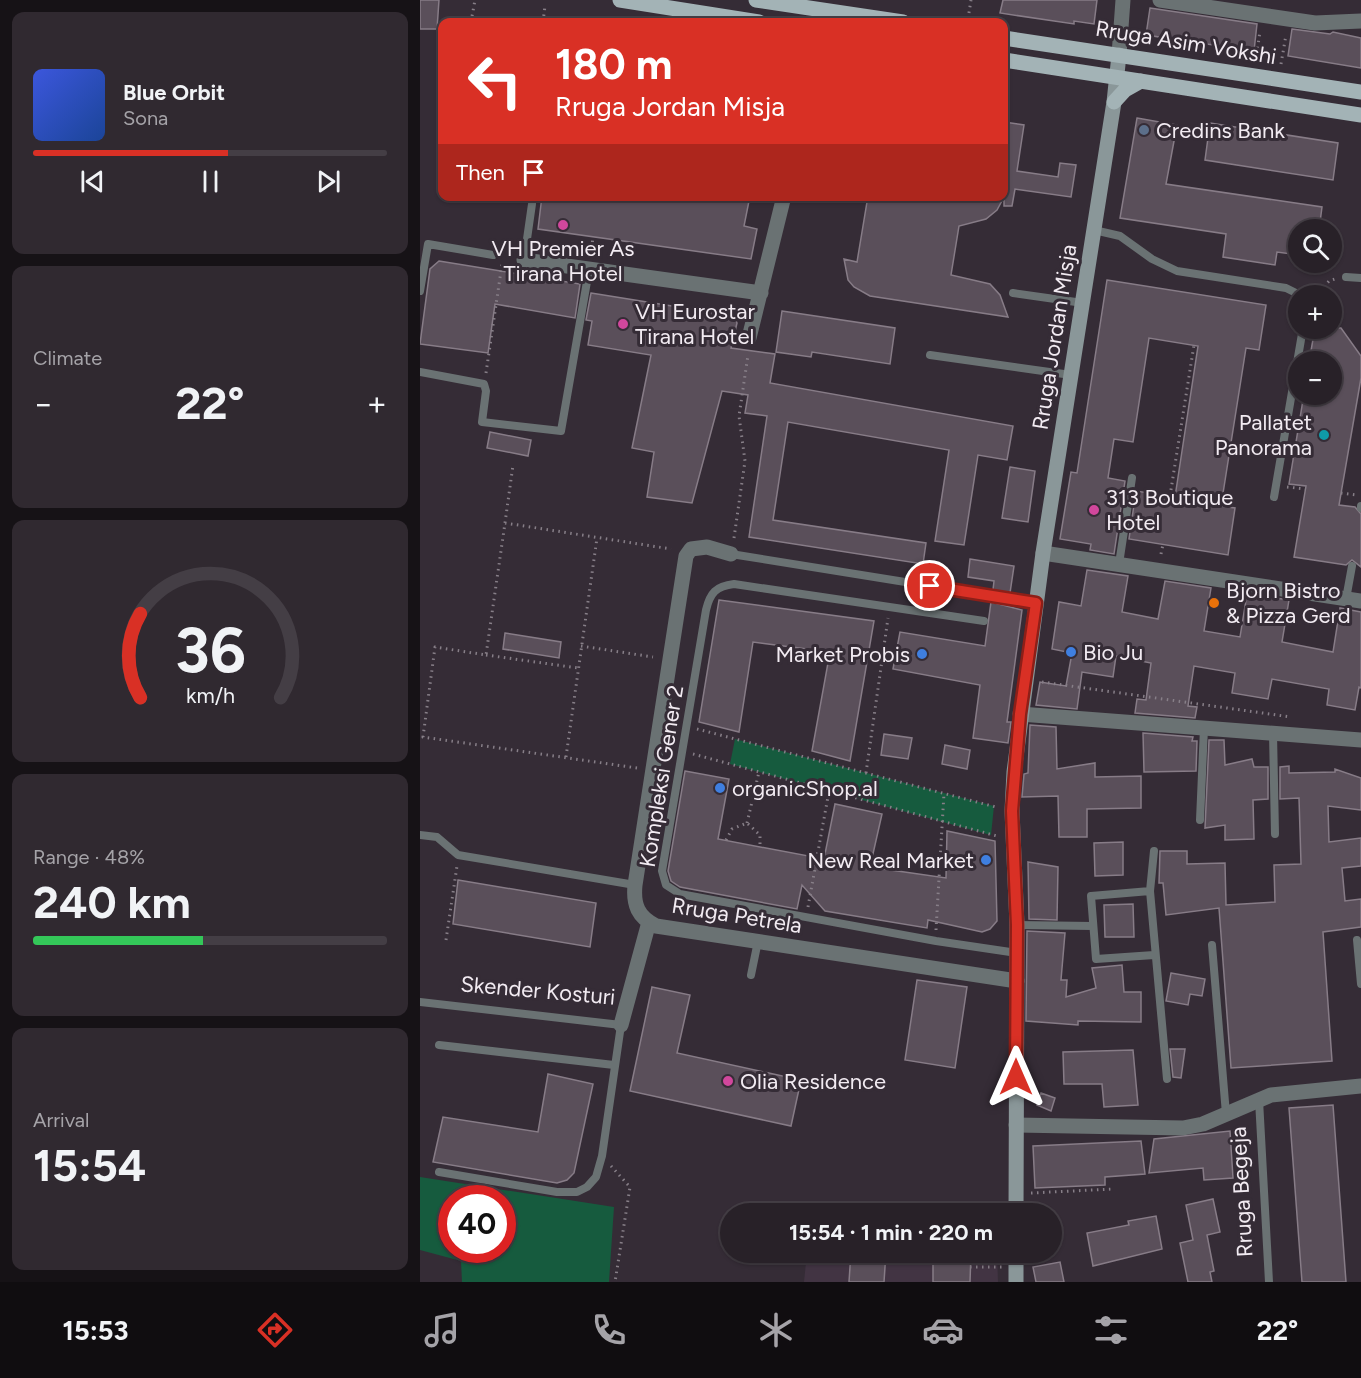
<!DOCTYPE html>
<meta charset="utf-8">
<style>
body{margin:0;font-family:Figtree,sans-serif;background:#302930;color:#f1f3f6;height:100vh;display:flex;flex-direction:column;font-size:22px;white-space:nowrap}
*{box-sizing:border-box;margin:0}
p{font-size:20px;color:#a5a3a8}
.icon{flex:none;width:33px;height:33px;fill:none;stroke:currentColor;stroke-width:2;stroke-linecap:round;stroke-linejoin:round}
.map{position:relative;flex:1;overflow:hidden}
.drawer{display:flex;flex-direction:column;gap:12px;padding:12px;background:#161216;width:420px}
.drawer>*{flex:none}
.guide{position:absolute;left:18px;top:18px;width:570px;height:183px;border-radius:12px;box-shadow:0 2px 4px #0004,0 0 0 2px #443e45;background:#d93025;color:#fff;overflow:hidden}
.fabs{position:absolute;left:868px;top:219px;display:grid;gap:12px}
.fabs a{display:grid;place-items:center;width:54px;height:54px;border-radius:50%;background:#282128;box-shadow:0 2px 4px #0004,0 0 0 2px #443e45;font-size:30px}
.speed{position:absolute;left:18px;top:1185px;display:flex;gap:12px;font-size:30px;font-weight:700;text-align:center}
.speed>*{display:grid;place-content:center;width:78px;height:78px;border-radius:50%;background:#282128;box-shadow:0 2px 4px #0004,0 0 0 2px #443e45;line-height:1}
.speed .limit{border:9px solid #d22;background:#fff;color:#111}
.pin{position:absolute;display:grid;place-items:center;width:51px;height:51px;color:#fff;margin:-26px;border:3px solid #fff;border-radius:50%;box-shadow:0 2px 6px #0007}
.me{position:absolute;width:66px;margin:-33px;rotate:0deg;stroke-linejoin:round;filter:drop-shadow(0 0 4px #0008)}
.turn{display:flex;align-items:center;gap:21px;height:126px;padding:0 18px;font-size:27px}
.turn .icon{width:78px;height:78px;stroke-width:2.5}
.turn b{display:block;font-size:42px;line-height:51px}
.then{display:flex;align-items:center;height:57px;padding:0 18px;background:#0003;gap:12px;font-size:22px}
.big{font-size:45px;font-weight:700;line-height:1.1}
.drawer .card{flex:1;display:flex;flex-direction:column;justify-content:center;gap:9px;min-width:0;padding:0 21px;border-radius:12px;background:#302930}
.drawer .dial{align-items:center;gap:0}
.dial svg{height:156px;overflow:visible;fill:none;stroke:#443e45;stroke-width:7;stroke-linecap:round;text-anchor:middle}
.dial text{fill:#f1f3f6;stroke:none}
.song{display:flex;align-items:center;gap:18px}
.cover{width:72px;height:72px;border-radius:9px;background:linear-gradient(135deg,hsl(230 70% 55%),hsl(220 70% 35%))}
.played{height:6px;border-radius:3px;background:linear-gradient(90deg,#d93025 55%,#443e45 55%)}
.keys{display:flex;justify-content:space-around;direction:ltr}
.heat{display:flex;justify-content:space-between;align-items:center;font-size:33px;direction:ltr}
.charge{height:9px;border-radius:4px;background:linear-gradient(90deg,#34c759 48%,#443e45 0)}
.trip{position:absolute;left:300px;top:1203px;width:342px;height:60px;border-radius:30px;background:#282128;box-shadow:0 2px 4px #0004,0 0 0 2px #443e45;font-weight:700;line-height:60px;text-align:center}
.menu{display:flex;height:96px;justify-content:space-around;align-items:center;background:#100d10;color:#a5a3a8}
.menu .icon{width:42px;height:42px}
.menu .on{color:#d93025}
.menu b{font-size:27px;color:#f1f3f6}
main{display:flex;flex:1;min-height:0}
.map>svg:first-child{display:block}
.built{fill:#423443}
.green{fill:#165b3e;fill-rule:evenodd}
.building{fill:#5a4f5a;stroke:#877c87;stroke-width:1.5}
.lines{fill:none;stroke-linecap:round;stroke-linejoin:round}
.path{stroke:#877f88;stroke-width:3;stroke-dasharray:1.5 4.5;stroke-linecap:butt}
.lane{stroke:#6a7273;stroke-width:8}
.street{stroke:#6a7273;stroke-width:15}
.secondary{stroke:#8a9799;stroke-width:15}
.primary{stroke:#a3b3b6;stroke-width:15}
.route-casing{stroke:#8d1f18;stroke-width:15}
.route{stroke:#d93025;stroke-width:10}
.service-dot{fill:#5c6f8a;stroke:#352c36;stroke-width:2}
.hotel-dot{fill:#d1479c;stroke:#352c36;stroke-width:2}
.culture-dot{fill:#0f9aa8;stroke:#352c36;stroke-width:2}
.food-dot{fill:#e8710a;stroke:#352c36;stroke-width:2}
.shop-dot{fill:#3f7fe0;stroke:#352c36;stroke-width:2}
.labels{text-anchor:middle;stroke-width:6;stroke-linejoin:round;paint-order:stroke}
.street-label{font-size:22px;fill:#f2ebf2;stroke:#352c36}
.poi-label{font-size:22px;fill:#f2ebf2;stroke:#352c36;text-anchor:start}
</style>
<main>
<section class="drawer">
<div class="card">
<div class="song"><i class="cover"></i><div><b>Blue Orbit</b><p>Sona</p></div></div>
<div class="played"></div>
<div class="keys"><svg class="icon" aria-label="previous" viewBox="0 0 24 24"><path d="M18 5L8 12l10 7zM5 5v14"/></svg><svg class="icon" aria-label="pause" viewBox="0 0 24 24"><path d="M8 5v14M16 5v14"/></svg><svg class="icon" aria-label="next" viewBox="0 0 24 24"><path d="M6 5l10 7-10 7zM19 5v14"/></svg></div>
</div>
<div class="card"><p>Climate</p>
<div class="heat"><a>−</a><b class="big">22°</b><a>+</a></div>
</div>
<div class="card dial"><svg viewBox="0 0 100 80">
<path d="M14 69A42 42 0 1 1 86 69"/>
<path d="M14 69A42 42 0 0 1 14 26" stroke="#d93025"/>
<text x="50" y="56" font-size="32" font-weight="700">36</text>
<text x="50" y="72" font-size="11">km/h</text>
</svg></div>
<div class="card"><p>Range · 48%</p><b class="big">240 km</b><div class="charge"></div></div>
<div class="card"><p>Arrival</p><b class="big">15:54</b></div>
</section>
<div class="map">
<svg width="941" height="1282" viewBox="0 0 941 1282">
<rect width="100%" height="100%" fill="#352c36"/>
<path class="built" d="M387,1253H577L578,1282H384Z"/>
<path class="green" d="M315,739L574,806L571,835L310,764Z
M0,1177L194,1207L189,1282H42L41,1261L0,1250ZM32,1198H82V1250H32Z"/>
<path class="building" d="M0,0H19L17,29H0Z
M583,0H677L674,24L654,21V24L580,13Z
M730,8L837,24L834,51L726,35Z
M872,29L910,34L913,32L941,38V68L868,56Z
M717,118L757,125L746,184L902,207L899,230H879V255L857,252L855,265L803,257L806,234L700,218Z
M584,122L604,125L597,171L638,177L640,163L656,165L651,197L595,189L592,206H584V197L577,210L566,219L539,226L531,275L570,284L580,295L588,317L450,296L434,287L428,280L424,259L437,262L448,196H584Z
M790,123L918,143L913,180L785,160Z
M122,196H330L324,226L337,229L331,259L118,229Z
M19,261L160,284L155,318L75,304L68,353L0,344L10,269Z
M687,280L846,305L839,350L826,348L801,506L815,508L808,555L709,539L716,491L755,497L778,346L729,338L713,442L694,439L688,478L705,481L694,554L670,550L671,544L640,539L651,472L657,473Z
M171,293L314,316L317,323L311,348L355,354L350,383L593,426L587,460L558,455L544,545L515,541L529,450L368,422L353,520L506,543L503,564L329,537L347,416L325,413L328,395L302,391L272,503L227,497L234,452L212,448L231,355L168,345L172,321L166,320Z
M362,311L475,328L470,364L392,352L391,357L356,352Z
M895,328H921L941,356V378L919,505L935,507L941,514V567L932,560L926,565L874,557L886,486L869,484L884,394H912V362H889Z
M70,432L111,440L108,456L67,448Z
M590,467L615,471L608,522L582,518Z
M550,559L594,566L590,593L573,590L574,581L548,577Z
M667,570L708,576L702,612L738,619L745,581L791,588L784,631L820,637L827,594L869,600L862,642L913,652L920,608L941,612V688L939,687L935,710L907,705L909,689L852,679L848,699L812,693L815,673L774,666L768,706L777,707L775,718L715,713L717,699L726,700L731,663L696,656L693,677L662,672L657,709L616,705L620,682L646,686L652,653L632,649L639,602L661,606Z
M299,600L454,621L430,761L392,751L410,652L333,642L319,732L279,722Z
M571,602L602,610L587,722H591L588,743L553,738L560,685L473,669L480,632L565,646Z
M85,633L141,642L139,658L83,649Z
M610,725L636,727L637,769L675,763V777L721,776V808L667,809V837H639L638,796L602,797L604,774L608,773Z
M723,733L773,737L772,741H777L776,771L724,772Z
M464,734L492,738L488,759L461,755Z
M789,740H804L805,765L832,759L834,767H848V799L833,800L834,839L805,840V825L785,828Z
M525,745L550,750L547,769L522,764Z
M869,766V773L915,772V769L941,778V810L908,806L909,842L941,838V866L922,868L925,901L941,899V927L903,932L912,1061L811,1068L799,908L746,915L743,883H739L740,851H767V864L805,863L806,905L855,902L854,865L881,864L879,798L860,799V767Z
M265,771L309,779L298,839L404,859L415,804L462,814L450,867L526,878L527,831L575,841L577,921L570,929L562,932L508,920L507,928L405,911L382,885L377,909L260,887L251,881L248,871Z
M703,842V875L675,876L674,843Z
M608,862L638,867L637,920L609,919Z
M38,880L176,903L170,947L33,924Z
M713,904L714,937H685L684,905Z
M607,931L645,933L641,980H647L646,997L676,988L672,968L702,965L704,992H721V1022L658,1021V1025L606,1021Z
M751,973L785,979L782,996L770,994L768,1005L746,1001Z
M497,980L547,987L535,1068L485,1060Z
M232,987L270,995L257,1053L381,1080L371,1126L210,1091Z
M750,1049H765L761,1078L753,1077Z
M713,1050L718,1105L684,1107L682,1084H644L643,1052Z
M128,1074L173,1084L154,1173L147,1180L137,1183L13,1162L23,1117L118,1132Z
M621,1093L635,1098L631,1111L617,1105Z
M913,1105L926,1282H882L869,1108Z
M810,1131L813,1178L784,1180L783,1168L729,1173L734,1139Z
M721,1141L725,1174L685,1177V1185L615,1188L613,1146Z
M793,1199L800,1232L787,1235L794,1271L790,1272L792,1282H768L760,1243L773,1240L766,1205Z
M736,1216L742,1249L673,1266L667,1233L709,1225L708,1221Z
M431,1252H466L464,1282H429Z
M513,1252H551L550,1282H513Z
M640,1262L644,1282H616L613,1267Z"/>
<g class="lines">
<path class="path" d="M548,19L551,0
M51,22L55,0
M123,22L125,6
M836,60L840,31
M861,64L866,35
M22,155V164
M171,254L173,237
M896,296L909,281L915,279
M66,373L82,264
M867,487L886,489
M921,493L936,495
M750,496L774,345
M85,523L93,465
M314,538L325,461L319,416L328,355
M741,554L743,544
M161,646L233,657
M66,655L158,668
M622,682L871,717
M277,729L576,807
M273,754L577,836
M146,757L177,538
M217,768L3,737L15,647L66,655L85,523L251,549
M446,773L468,618
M327,823L339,772
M306,840L312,829L327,823L340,835V847
M388,907L409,791
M516,930L524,793
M26,940L37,866
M191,1166L210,1187L195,1282
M611,1193L693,1189
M550,1267H582"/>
<path class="lane" d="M674,230L700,236L732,259L757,271L866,288L882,296
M104,260L112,204
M926,277L941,278
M0,291L8,244L73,255
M593,293L663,303
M510,355L651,375
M0,372L64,384L66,391L62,422L141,431L169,270
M854,497L883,328
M941,508V506
M311,554L616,603
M699,564L712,478
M926,599L932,566
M564,621L314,584C296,586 290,593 286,610L242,871L246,885L260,894L516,941L597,953
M853,733L855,834
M780,820L784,728
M0,835L17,837L38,855L215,885
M730,891L747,1079
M597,925L673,926
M937,940L941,984
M792,945L806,1114
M734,955L676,959L671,896L730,891L734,851
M331,975L338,941
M0,1002L201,1025L182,1156L176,1177L167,1187L157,1192H137L19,1172
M19,1045L194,1065
M839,1100L849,1282"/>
<path class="street" d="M740,0L895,23L941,21
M699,55L703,0
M104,260L341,293
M329,338L364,196
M623,553L941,601
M311,554L287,547L271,549L266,556L215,885C213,905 218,917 236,926L597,981
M600,714L941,740
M201,1025L229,922
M596,1125L763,1128L783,1124L851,1095L941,1086"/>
<path class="secondary" d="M596,1214L597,925L592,811L594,772L623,553L694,102L699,55
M596,1252V1282"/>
<path class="primary" d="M200,0L339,22
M336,0L483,22
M584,38L941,92
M584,60L941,115
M694,102L705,90L721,81"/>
</g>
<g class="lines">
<defs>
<path id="route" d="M510,586L616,603L600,714L592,811L597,925L596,1077"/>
</defs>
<use href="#route" class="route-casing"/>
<use href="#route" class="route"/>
</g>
<circle class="service-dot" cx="724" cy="130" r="6"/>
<g class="hotel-dot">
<circle cx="143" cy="225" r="6"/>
<circle cx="203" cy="324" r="6"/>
<circle cx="674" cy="510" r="6"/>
<circle cx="308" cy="1081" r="6"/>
</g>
<circle class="culture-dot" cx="904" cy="435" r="6"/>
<circle class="food-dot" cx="794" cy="603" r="6"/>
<g class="shop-dot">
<circle cx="651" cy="652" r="6"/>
<circle cx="502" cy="654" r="6"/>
<circle cx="300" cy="788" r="6"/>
<circle cx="566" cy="860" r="6"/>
</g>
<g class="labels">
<g class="street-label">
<text transform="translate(766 42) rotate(9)" y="8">Rruga Asim Vokshi</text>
<text transform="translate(634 337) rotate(-81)" y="8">Rruga Jordan Misja</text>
<text transform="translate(241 776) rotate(-81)" y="8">Kompleksi Gener 2</text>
<text transform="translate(317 915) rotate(9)" y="8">Rruga Petrela</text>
<text transform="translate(118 990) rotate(5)" y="8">Skender Kosturi</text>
<text transform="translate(821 1192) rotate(-93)" y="8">Rruga Begeja</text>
</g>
<g class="poi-label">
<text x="736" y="138">Credins Bank</text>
<text x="143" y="256" text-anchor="middle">VH Premier As<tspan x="143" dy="25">Tirana Hotel</tspan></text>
<text x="215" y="319">VH Eurostar<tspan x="215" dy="25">Tirana Hotel</tspan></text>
<text x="892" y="430" text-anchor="end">Pallatet<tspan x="892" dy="25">Panorama</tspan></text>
<text x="686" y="505">313 Boutique<tspan x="686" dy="25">Hotel</tspan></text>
<text x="806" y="598">Bjorn Bistro<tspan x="806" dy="25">&amp; Pizza Gerd</tspan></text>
<text x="663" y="660">Bio Ju</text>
<text x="490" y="662" text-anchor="end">Market Probis</text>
<text x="312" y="796">organicShop.al</text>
<text x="554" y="868" text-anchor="end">New Real Market</text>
<text x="320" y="1089">Olia Residence</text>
</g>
</g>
</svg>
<div class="fabs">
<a><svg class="icon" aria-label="search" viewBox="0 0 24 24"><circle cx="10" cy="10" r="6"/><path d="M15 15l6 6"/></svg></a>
<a>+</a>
<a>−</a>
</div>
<div class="speed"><div class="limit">40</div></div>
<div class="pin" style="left:510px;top:586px;background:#d93025"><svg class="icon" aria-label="arrive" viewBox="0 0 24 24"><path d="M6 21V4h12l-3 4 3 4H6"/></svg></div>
<svg class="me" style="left:596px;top:1077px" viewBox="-20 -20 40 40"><path d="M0-17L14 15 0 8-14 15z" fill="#d93025" stroke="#fff" stroke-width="4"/></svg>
<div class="trip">15:54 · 1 min · 220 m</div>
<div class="guide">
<div class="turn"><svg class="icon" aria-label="left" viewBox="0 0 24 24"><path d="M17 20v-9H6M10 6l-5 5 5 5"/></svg><div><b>180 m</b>Rruga Jordan Misja</div></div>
<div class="then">Then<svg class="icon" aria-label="arrive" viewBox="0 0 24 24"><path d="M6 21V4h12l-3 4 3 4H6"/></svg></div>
</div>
</div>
</main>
<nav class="menu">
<b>15:53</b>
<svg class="icon on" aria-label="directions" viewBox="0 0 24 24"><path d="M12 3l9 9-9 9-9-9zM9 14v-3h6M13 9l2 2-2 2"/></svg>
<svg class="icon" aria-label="music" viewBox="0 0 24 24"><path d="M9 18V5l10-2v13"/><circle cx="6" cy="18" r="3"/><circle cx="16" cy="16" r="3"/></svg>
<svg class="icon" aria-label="phone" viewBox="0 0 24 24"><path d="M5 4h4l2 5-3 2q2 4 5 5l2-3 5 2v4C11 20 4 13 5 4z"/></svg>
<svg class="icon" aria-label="climate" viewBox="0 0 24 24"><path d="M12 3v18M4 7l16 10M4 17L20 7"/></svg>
<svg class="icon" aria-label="car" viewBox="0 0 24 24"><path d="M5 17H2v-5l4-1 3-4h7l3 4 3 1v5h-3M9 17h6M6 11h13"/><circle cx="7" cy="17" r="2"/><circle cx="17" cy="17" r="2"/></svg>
<svg class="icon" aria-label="filters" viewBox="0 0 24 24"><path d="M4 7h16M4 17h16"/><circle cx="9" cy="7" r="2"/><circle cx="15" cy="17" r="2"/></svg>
<b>22°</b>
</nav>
